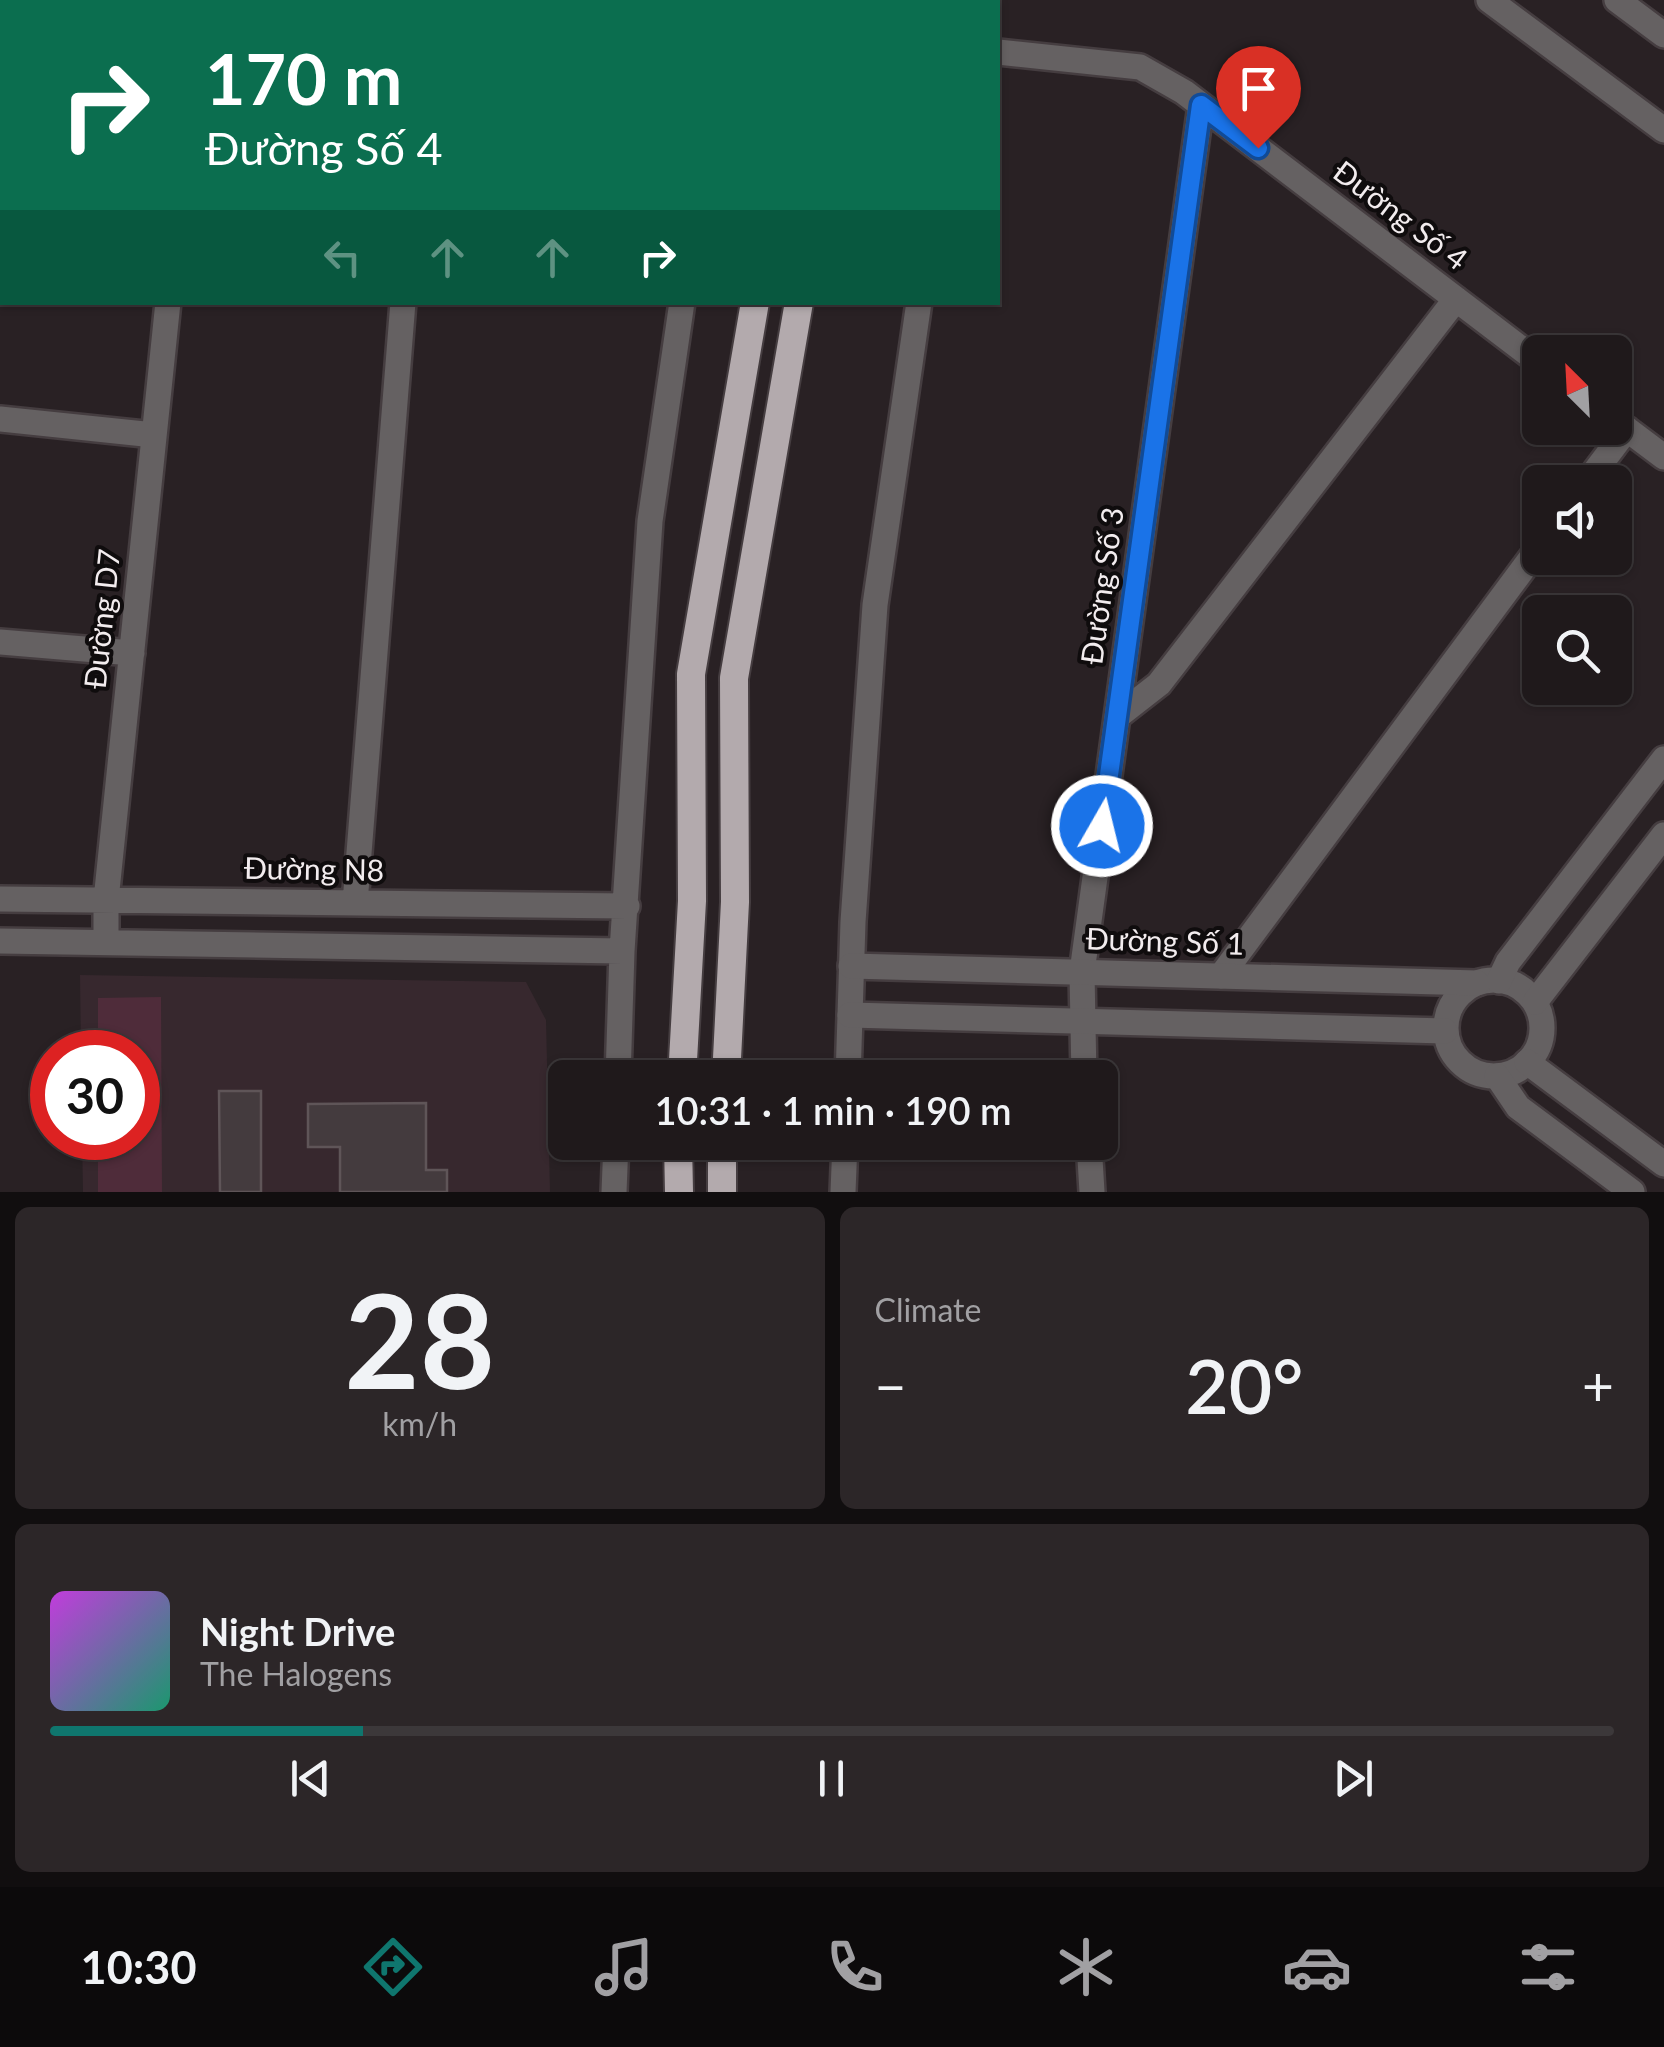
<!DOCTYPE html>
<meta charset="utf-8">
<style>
body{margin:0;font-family:Lato,sans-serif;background:#2c2628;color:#f1f3f6;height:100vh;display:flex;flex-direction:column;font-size:38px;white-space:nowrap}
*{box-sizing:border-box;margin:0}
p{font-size:32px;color:#a1a0a3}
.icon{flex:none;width:55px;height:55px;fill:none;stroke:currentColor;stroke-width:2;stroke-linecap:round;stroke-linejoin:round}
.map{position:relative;height:1192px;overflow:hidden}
.sheet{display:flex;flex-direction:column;gap:15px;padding:15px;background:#110e0f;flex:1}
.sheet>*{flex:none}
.top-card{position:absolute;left:0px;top:0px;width:1000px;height:305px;box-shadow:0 2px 8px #0004,0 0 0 2px #3c383a;background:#0b6e4f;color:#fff;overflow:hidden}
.needle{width:65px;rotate:336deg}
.tools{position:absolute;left:1522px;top:335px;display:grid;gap:20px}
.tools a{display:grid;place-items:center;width:110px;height:110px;border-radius:15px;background:#1f191b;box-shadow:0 2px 8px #0004,0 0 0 2px #3c383a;font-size:50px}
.speed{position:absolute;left:30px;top:1030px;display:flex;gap:20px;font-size:50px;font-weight:700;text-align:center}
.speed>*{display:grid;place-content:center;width:130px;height:130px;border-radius:50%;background:#1f191b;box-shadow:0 2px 8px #0004,0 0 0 2px #3c383a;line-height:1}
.speed .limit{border:15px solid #d22;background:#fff;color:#111}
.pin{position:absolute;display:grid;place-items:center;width:85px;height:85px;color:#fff;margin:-102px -42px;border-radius:50% 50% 50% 0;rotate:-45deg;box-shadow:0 0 10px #0007}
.pin .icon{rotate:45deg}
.me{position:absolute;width:110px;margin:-55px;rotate:8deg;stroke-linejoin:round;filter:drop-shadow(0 0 8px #0008)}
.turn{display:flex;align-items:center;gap:35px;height:210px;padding:0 40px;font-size:45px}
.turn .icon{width:130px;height:130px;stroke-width:2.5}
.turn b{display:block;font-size:70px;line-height:85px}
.lanes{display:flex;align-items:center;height:95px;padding:0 40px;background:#0003;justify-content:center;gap:50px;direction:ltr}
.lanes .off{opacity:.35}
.big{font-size:75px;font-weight:600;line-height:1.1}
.sheet .tile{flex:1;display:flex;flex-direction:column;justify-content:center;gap:15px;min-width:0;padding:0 35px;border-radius:15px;background:#2c2628}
.sheet .dial{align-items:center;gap:0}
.dial b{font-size:130px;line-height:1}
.song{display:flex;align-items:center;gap:30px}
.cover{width:120px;height:120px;border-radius:15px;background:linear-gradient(135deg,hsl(290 70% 55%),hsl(160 70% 35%))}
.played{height:10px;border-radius:5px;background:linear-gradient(90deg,#0f766e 20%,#3c383a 20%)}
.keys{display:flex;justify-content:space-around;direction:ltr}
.heat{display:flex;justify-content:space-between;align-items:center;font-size:55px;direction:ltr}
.sheet .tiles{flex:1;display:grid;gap:15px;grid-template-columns:1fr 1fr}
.tile:last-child{grid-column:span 2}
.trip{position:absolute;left:548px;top:1060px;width:570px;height:100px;border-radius:15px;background:#1f191b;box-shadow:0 2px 8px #0004,0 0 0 2px #3c383a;font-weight:600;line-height:100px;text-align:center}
.tabs{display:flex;height:160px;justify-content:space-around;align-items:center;background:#0c0a0b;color:#a1a0a3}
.tabs .icon{width:70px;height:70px}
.tabs .current{color:#0f766e}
.tabs b{font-size:45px;color:#f1f3f6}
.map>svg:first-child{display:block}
.built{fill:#37282e}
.green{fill:#4f2c3a}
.building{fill:#443b3e;stroke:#5f5558;stroke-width:2.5}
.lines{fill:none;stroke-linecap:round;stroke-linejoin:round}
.minor-casing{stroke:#453d40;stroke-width:30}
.tertiary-casing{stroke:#453d40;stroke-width:30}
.trunk-casing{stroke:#453d40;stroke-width:32}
.minor{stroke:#656162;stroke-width:25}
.tertiary{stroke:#656162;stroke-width:25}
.trunk{stroke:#b3aaad;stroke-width:28}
.route-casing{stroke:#114b97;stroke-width:25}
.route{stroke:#1a73e8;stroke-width:18}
.labels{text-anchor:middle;stroke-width:8;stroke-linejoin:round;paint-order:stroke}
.street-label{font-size:30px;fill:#f2ecee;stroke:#0f0c0d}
</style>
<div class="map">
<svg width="1664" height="1192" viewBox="0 0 1664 1192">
<rect width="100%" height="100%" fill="#292124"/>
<path class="built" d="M80,975L526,982L546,1020L550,1192H83L82,1138H138V1052H81Z"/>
<path class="green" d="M161,997L162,1192H98V1138H138V1052H98V998Z"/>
<path class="building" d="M219,1091H261V1192H220Z
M426,1103V1170H447V1192H340V1147H308V1104Z"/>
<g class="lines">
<defs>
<path id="minor" d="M196,2V0
M747,2V0
M981,2V0
M998,52L1140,67L1184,92L1540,363
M0,187H2
M0,419L154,435
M1616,421L1664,457
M1587,482L1627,429
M0,642L132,653
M1118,716L1159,684L1456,299
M0,899L627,906
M355,903L403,302
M0,941L622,951
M106,941V900L168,302
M1221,976L1540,546
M1446 1028a48 48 0 1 1 96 0a48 48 0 1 1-96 0Z
M618,1078L622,951L650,521L682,302
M848,1078L853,922L875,605L919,302
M1084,1078L1082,972L1201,105
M1089,1142L1092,1192
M614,1192L616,1142
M843,1192L845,1142"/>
<path id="tertiary" d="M1489,0L1664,130
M1617,0L1664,35
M851,966L1477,983
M1499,981L1508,962L1664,759
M1535,1002L1664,835
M850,1015L1445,1031
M1527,1062L1664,1164
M1497,1076L1518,1107L1632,1192"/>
<path id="trunk" d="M819,2V0
M863,2L864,0
M682,1078L692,901L691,674L755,302
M726,1078L735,902L734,678L799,302
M678,1142L679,1192
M722,1142V1192"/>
</defs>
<use href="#minor" class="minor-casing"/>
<use href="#tertiary" class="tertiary-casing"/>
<use href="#trunk" class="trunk-casing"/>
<use href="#minor" class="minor"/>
<use href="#tertiary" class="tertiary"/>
<use href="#trunk" class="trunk"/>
</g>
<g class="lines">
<defs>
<path id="route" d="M1102,826L1201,105L1258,148"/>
</defs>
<use href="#route" class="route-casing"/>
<use href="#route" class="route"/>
</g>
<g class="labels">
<g class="street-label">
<text transform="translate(1400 216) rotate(37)" y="10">Đường Số 4</text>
<text transform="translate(1103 586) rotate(-82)" y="10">Đường Số 3</text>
<text transform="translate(103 619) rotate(-84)" y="10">Đường D7</text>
<text transform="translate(314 870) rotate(1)" y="10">Đường N8</text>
<text transform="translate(1165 942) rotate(2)" y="10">Đường Số 1</text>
</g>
</g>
</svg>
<div class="tools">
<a><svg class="needle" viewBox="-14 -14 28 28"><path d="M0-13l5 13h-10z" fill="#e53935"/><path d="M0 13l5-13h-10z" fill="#a1a0a3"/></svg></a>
<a><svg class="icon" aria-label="sound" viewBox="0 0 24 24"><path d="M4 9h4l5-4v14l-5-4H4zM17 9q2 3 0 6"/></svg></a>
<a><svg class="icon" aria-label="search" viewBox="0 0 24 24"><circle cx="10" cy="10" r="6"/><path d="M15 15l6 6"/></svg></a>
</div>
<div class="speed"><div class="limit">30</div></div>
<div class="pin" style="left:1258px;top:148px;background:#d93025"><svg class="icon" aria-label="arrive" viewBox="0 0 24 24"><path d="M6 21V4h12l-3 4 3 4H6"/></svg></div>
<svg class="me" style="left:1102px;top:826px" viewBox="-20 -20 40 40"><circle r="17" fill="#1a73e8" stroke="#fff" stroke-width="3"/><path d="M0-11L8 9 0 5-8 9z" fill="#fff"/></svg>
<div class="trip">10:31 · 1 min · 190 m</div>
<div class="top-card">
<div class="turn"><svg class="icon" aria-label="right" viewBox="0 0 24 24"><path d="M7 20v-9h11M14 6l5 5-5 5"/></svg><div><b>170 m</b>Đường Số 4</div></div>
<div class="lanes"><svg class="icon off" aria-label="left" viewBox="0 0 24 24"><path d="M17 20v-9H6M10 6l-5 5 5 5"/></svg><svg class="icon off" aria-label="ahead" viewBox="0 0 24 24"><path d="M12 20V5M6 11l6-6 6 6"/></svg><svg class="icon off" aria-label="ahead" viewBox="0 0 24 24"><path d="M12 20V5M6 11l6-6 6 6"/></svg><svg class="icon" aria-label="right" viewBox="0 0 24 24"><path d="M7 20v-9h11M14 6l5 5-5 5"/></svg></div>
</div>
</div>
<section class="sheet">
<div class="tiles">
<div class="tile dial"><b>28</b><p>km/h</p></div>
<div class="tile"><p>Climate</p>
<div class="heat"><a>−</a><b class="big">20°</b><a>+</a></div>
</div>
<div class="tile">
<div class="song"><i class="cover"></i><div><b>Night Drive</b><p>The Halogens</p></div></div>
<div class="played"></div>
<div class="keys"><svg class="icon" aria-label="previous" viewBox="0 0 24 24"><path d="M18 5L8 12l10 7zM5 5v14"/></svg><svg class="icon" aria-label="pause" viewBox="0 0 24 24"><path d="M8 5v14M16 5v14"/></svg><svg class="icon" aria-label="next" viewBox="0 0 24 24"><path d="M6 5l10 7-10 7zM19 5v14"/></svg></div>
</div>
</div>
</section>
<nav class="tabs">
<b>10:30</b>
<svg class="icon current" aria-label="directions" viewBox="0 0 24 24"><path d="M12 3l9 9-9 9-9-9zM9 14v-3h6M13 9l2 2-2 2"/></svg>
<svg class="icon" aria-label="music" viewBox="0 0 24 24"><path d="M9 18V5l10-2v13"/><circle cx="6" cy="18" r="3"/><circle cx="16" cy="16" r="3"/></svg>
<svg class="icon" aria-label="phone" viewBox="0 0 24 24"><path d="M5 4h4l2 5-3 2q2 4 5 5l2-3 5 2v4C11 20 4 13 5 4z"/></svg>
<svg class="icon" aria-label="climate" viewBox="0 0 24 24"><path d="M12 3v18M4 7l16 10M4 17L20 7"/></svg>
<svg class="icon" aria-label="car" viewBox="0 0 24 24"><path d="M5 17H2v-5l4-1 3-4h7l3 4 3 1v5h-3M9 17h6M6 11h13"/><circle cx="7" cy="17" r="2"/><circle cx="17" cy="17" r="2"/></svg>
<svg class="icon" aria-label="filters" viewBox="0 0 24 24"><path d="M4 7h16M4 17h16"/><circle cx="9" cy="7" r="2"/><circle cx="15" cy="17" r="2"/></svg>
</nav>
